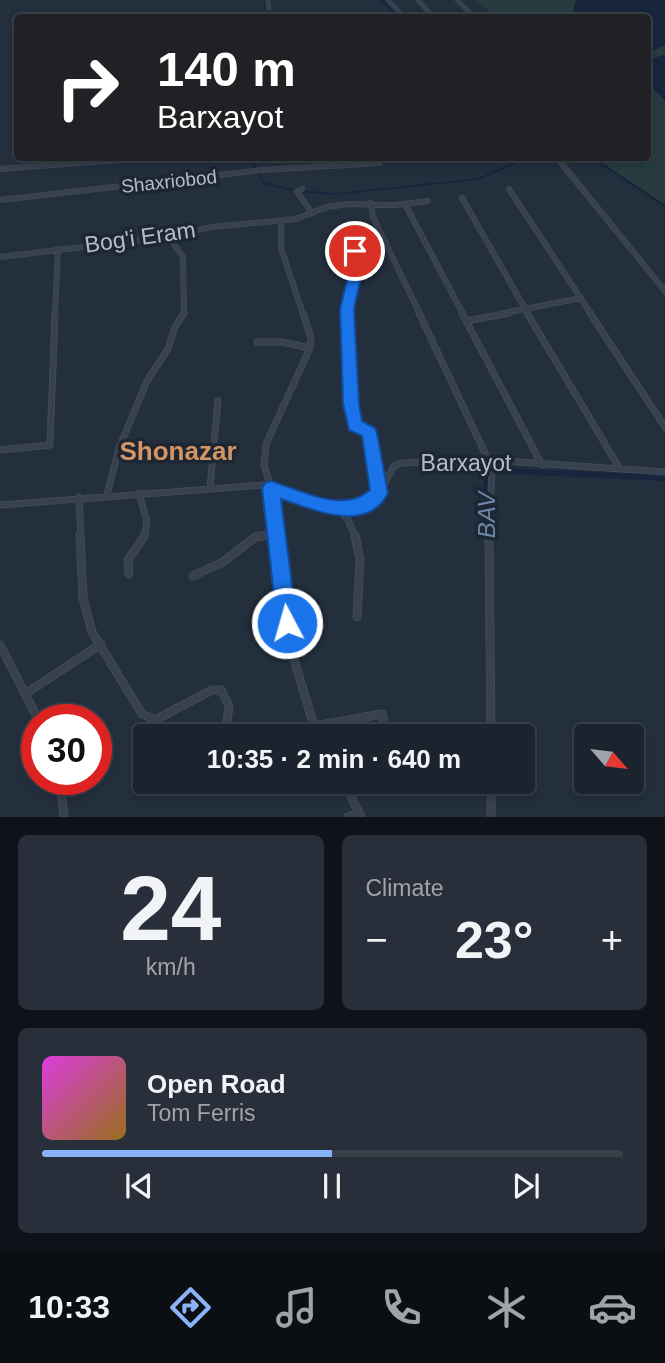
<!DOCTYPE html>
<meta charset="utf-8">
<style>
body{margin:0;font-family:Arial,sans-serif;background:#282f3a;color:#f1f3f6;height:100vh;display:flex;flex-direction:column;font-size:26px;white-space:nowrap}
*{box-sizing:border-box;margin:0}
p{font-size:23px;color:#a0a4aa}
.icon{flex:none;width:38px;height:38px;fill:none;stroke:currentColor;stroke-width:2;stroke-linecap:round;stroke-linejoin:round}
.map{position:relative;height:817px;overflow:hidden}
.details{display:flex;flex-direction:column;gap:18px;padding:18px;background:#0f1319;flex:1}
.details>*{flex:none}
.banner{position:absolute;left:14px;top:14px;width:637px;height:147px;border-radius:7px;box-shadow:0 4px 10px #0003,0 0 0 2px #39404a;background:#202124;color:#fff;overflow:hidden}
.needle{width:46px;rotate:118deg}
.buttons{position:absolute;left:574px;top:724px;display:grid;gap:14px}
.buttons a{display:grid;place-items:center;width:70px;height:70px;border-radius:7px;background:#1b232e;box-shadow:0 4px 10px #0003,0 0 0 2px #39404a;font-size:35px}
.speed{position:absolute;left:21px;top:704px;display:flex;gap:14px;font-size:35px;font-weight:700;text-align:center}
.speed>*{display:grid;place-content:center;width:91px;height:91px;border-radius:50%;background:#1b232e;box-shadow:0 4px 10px #0003,0 0 0 2px #39404a;line-height:1}
.speed .limit{border:10px solid #d22;background:#fff;color:#111}
.pin{position:absolute;display:grid;place-items:center;width:60px;height:60px;color:#fff;margin:-30px;border:4px solid #fff;border-radius:50%;box-shadow:0 2px 7px #0007}
.me{position:absolute;width:77px;margin:-38px;rotate:354deg;stroke-linejoin:round;filter:drop-shadow(0 0 5px #0008)}
.turn{display:flex;align-items:center;gap:24px;height:147px;padding:0 28px;font-size:32px}
.turn .icon{width:91px;height:91px;stroke-width:2.5}
.turn b{display:block;font-size:49px;line-height:60px}
.big{font-size:52px;font-weight:700;line-height:1.1}
.details .card{flex:1;display:flex;flex-direction:column;justify-content:center;gap:10px;min-width:0;padding:0 24px;border-radius:10px;background:#282f3a}
.details .dial{align-items:center;gap:0}
.dial b{font-size:91px;line-height:1}
.song{display:flex;align-items:center;gap:21px}
.cover{width:84px;height:84px;border-radius:10px;background:linear-gradient(135deg,hsl(300 70% 55%),hsl(40 70% 35%))}
.played{height:7px;border-radius:4px;background:linear-gradient(90deg,#8ab4f8 50%,#39404a 50%)}
.keys{display:flex;justify-content:space-around;direction:ltr}
.heat{display:flex;justify-content:space-between;align-items:center;font-size:38px;direction:ltr}
.details .tiles{flex:1;display:grid;gap:18px;grid-template-columns:1fr 1fr}
.card:last-child{grid-column:span 2}
.trip{position:absolute;left:133px;top:724px;width:402px;height:70px;border-radius:7px;background:#1b232e;box-shadow:0 4px 10px #0003,0 0 0 2px #39404a;font-weight:700;line-height:70px;text-align:center}
.menu{display:flex;height:112px;justify-content:space-around;align-items:center;background:#0b0e12;color:#a0a4aa}
.menu .icon{width:49px;height:49px}
.menu .current{color:#8ab4f8}
.menu b{font-size:32px;color:#f1f3f6}
.map>svg:first-child{display:block}
.green{fill:#263c3f}
.water{fill:#17263c}
.lines{fill:none;stroke-linecap:round;stroke-linejoin:round}
.stream{stroke:#17263c;stroke-width:2}
.canal{stroke:#17263c;stroke-width:6}
.minor-far3-casing{stroke:#414a57;stroke-width:4.5}
.minor-far2-casing{stroke:#414a57;stroke-width:6}
.minor-far1-casing{stroke:#414a57;stroke-width:7}
.minor-casing{stroke:#414a57;stroke-width:9}
.minor-far3{stroke:#38414e;stroke-width:3.5}
.minor-far2{stroke:#38414e;stroke-width:4.5}
.minor-far1{stroke:#38414e;stroke-width:5}
.minor{stroke:#38414e;stroke-width:7}
.route{fill:#1a73e8;stroke:#114b97;stroke-width:2}
.labels{text-anchor:middle;stroke-width:7;stroke-linejoin:round;paint-order:stroke}
.far-street-label{font-size:19px;fill:#b4bcc9;stroke:#1d2633}
.street-label{font-size:23px;fill:#b4bcc9;stroke:#1d2633}
.water-label{font-size:24px;font-style:italic;fill:#6d86a8;stroke:#1d2633}
.quarter-label{font-size:26px;font-weight:bold;fill:#d59563;stroke:#1d2633}
</style>
<div class="map">
<svg width="665" height="817" viewBox="0 0 665 817">
<rect width="100%" height="100%" fill="#242f3e"/>
<path class="green" d="M476,0H665V206L595,158H648V18L495,17Z"/>
<path class="water" d="M576,0H665V45L648,53V18L579,17L573,11Z
M665,54V101L648,83V61Z"/>
<g class="lines">
<path class="stream" d="M381,0L400,18
M253,158L255,168
M565,158L598,162
M593,158L665,206
M259,174L264,183L292,190
M300,191L336,194L478,179L519,161L556,158"/>
<path class="canal" d="M487,521V470L665,478"/>
<defs>
<path id="minor-far3" d="M268,0L269,8
M388,0L401,14
M418,0L434,18
M457,0L475,18"/>
<path id="minor-far2" d="M561,158L562,164L665,291
M0,169L145,158
M302,189L297,192L312,213
M509,189L591,314
M462,198L528,314
M0,200L263,170L380,163
M371,203L373,217L420,314
M405,204L463,314
M281,222V248L303,314
M169,237L183,257L184,314
M0,257L166,237L212,227L296,219L327,207L348,204L396,205L428,201
M55,314L58,249
M347,314L360,254L355,251
M500,314L581,298"/>
<path id="minor-far1" d="M347,313L351,404L355,425L369,433L380,493
M419,313L492,468L489,536
M462,313L542,465
M527,313L620,469
M590,313L665,427
M467,321L509,313
M257,342H282L310,348
M0,450L50,445L55,313
M210,487L218,401
M139,493L147,522L144,536
M107,495L119,448L147,381L168,349L175,327L184,313
M79,497L81,536
M0,505L264,485L339,510L366,505L375,500L394,466L402,463L488,460L665,472
M339,510L348,520L355,536
M258,536L277,533
M277,536L271,488L264,465L266,444L310,348L311,338L303,313"/>
<path id="minor" d="M80,535L83,598L92,632L142,714L155,720L212,690H221L229,706L225,736L314,726L382,714L387,737
M277,535L290,646L314,726L322,737
M355,535L360,560L357,617
M489,535L491,737
M129,574L128,560L145,535
M193,576L223,562L255,537L268,535
M0,645L38,719
M25,694L101,644
M60,779L64,817
M344,782L361,817
M491,782V817
M348,817L359,813"/>
</defs>
<use href="#minor-far3" class="minor-far3-casing"/>
<use href="#minor-far2" class="minor-far2-casing"/>
<use href="#minor-far1" class="minor-far1-casing"/>
<use href="#minor" class="minor-casing"/>
<use href="#minor-far3" class="minor-far3"/>
<use href="#minor-far2" class="minor-far2"/>
<use href="#minor-far1" class="minor-far1"/>
<use href="#minor" class="minor"/>
</g>
<path class="route" d="M355,247L366,254L354,309L359,404L362,421L375,428L377,433L388,493C368,535 312,509 281,499L297,623L294,630L287,633L280,630L277,623L262,488L265,483L271,481C301,490 343,514 370,490L362,436L349,430L343,404L340,309L353,255L349,251Z"/>
<g class="labels">
<g class="far-street-label">
<text transform="translate(169 181) rotate(-6)" y="7">Shaxriobod</text>
</g>
<g class="street-label">
<text transform="translate(140 237) rotate(-8)" y="8">Bog'i Eram</text>
<text x="466" y="471">Barxayot</text>
</g>
<g class="water-label">
<text transform="translate(487 515) rotate(-90)" y="8">BAV</text>
</g>
<g class="quarter-label">
<text x="178" y="460">Shonazar</text>
</g>
</g>
</svg>
<div class="buttons">
<a><svg class="needle" viewBox="-14 -14 28 28"><path d="M0-13l5 13h-10z" fill="#e53935"/><path d="M0 13l5-13h-10z" fill="#a0a4aa"/></svg></a>
</div>
<div class="speed"><div class="limit">30</div></div>
<div class="pin" style="left:355px;top:251px;background:#d93025"><svg class="icon" aria-label="arrive" viewBox="0 0 24 24"><path d="M6 21V4h12l-3 4 3 4H6"/></svg></div>
<svg class="me" style="left:287px;top:623px" viewBox="-20 -20 40 40"><circle r="17" fill="#1a73e8" stroke="#fff" stroke-width="3"/><path d="M0-11L8 9 0 5-8 9z" fill="#fff"/></svg>
<div class="trip">10:35 · 2 min · 640 m</div>
<div class="banner">
<div class="turn"><svg class="icon" aria-label="right" viewBox="0 0 24 24"><path d="M7 20v-9h11M14 6l5 5-5 5"/></svg><div><b>140 m</b>Barxayot</div></div>
</div>
</div>
<section class="details">
<div class="tiles">
<div class="card dial"><b>24</b><p>km/h</p></div>
<div class="card"><p>Climate</p>
<div class="heat"><a>−</a><b class="big">23°</b><a>+</a></div>
</div>
<div class="card">
<div class="song"><i class="cover"></i><div><b>Open Road</b><p>Tom Ferris</p></div></div>
<div class="played"></div>
<div class="keys"><svg class="icon" aria-label="previous" viewBox="0 0 24 24"><path d="M18 5L8 12l10 7zM5 5v14"/></svg><svg class="icon" aria-label="pause" viewBox="0 0 24 24"><path d="M8 5v14M16 5v14"/></svg><svg class="icon" aria-label="next" viewBox="0 0 24 24"><path d="M6 5l10 7-10 7zM19 5v14"/></svg></div>
</div>
</div>
</section>
<nav class="menu">
<b>10:33</b>
<svg class="icon current" aria-label="directions" viewBox="0 0 24 24"><path d="M12 3l9 9-9 9-9-9zM9 14v-3h6M13 9l2 2-2 2"/></svg>
<svg class="icon" aria-label="music" viewBox="0 0 24 24"><path d="M9 18V5l10-2v13"/><circle cx="6" cy="18" r="3"/><circle cx="16" cy="16" r="3"/></svg>
<svg class="icon" aria-label="phone" viewBox="0 0 24 24"><path d="M5 4h4l2 5-3 2q2 4 5 5l2-3 5 2v4C11 20 4 13 5 4z"/></svg>
<svg class="icon" aria-label="climate" viewBox="0 0 24 24"><path d="M12 3v18M4 7l16 10M4 17L20 7"/></svg>
<svg class="icon" aria-label="car" viewBox="0 0 24 24"><path d="M5 17H2v-5l4-1 3-4h7l3 4 3 1v5h-3M9 17h6M6 11h13"/><circle cx="7" cy="17" r="2"/><circle cx="17" cy="17" r="2"/></svg>
</nav>
